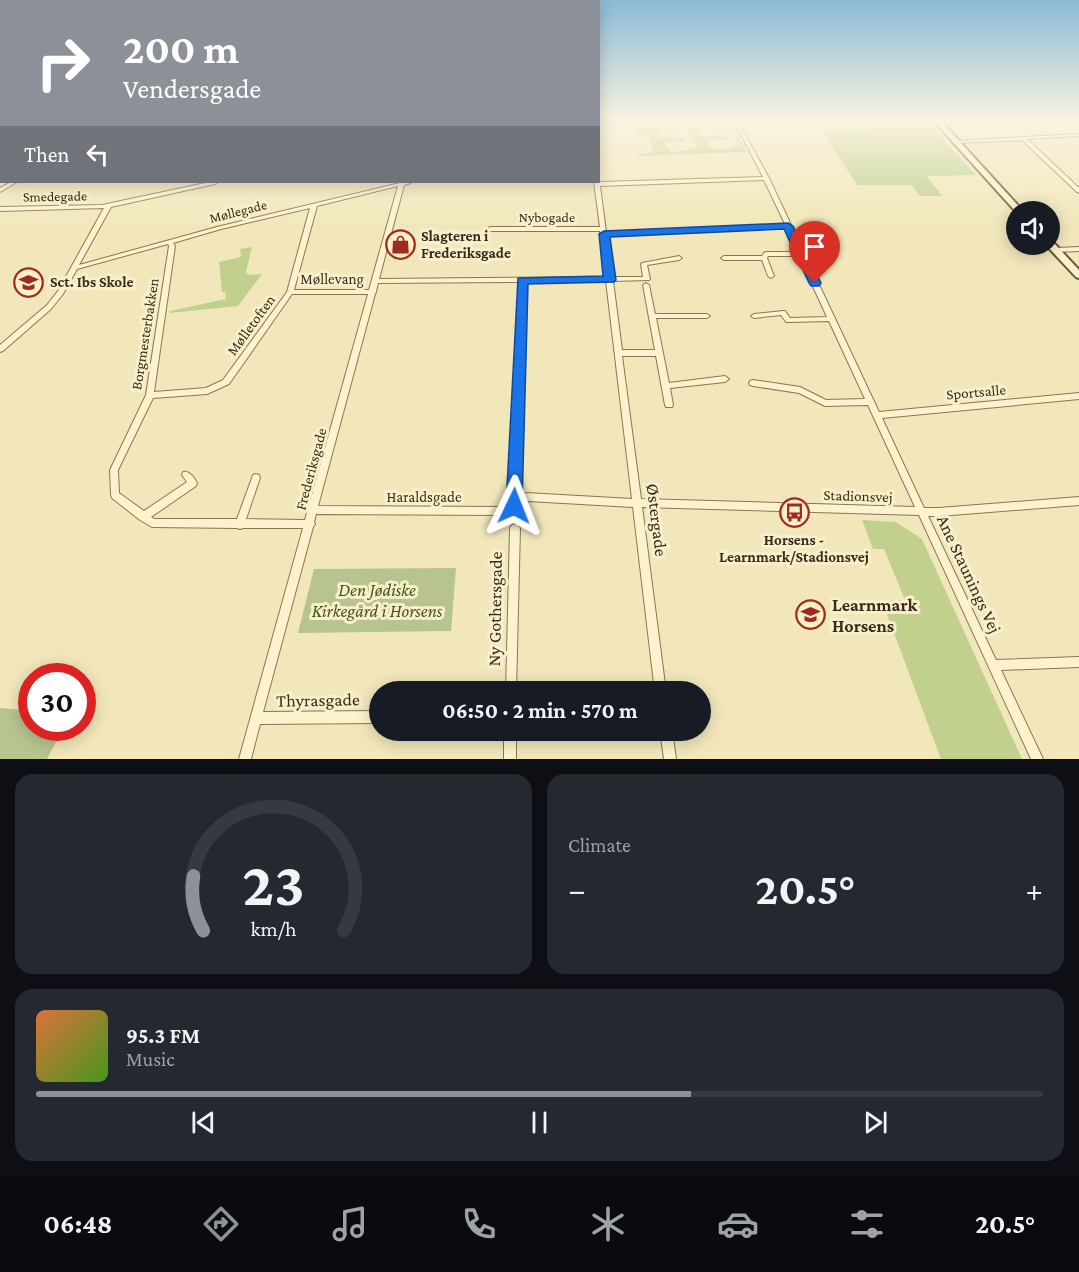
<!DOCTYPE html>
<meta charset="utf-8">
<style>
body{margin:0;font-family:"Crimson Pro",serif;background:#242831;color:#f1f3f6;height:100vh;display:flex;flex-direction:column;font-size:22px;white-space:nowrap}
*{box-sizing:border-box;margin:0}
p{font-size:20px;color:#9ea1a6}
.icon{flex:none;width:33px;height:33px;fill:none;stroke:currentColor;stroke-width:2;stroke-linecap:round;stroke-linejoin:round}
.map{position:relative;height:759px;overflow:hidden}
.side{display:flex;flex-direction:column;gap:15px;padding:15px;background:#0d0f14;flex:1}
.side>*{flex:none}
.guide{position:absolute;left:0px;top:0px;width:600px;height:183px;box-shadow:0 3px 15px #0003;background:#8c9099;color:#fff;overflow:hidden}
.controls{position:absolute;left:1006px;top:201px;display:grid;gap:12px}
.controls a{display:grid;place-items:center;width:54px;height:54px;border-radius:50%;background:#171b24;box-shadow:0 3px 15px #0003;font-size:30px}
.speed{position:absolute;left:18px;top:663px;display:flex;gap:12px;font-size:30px;font-weight:700;text-align:center}
.speed>*{display:grid;place-content:center;width:78px;height:78px;border-radius:50%;background:#171b24;box-shadow:0 3px 15px #0003;line-height:1}
.speed .limit{border:9px solid #d22;background:#fff;color:#111}
.pin{position:absolute;display:grid;place-items:center;width:51px;height:51px;color:#fff;margin:-62px -26px;border-radius:50% 50% 50% 0;rotate:-45deg;box-shadow:0 0 6px #0007}
.pin .icon{rotate:45deg}
.me{position:absolute;width:66px;margin:-33px;rotate:2deg;stroke-linejoin:round;filter:drop-shadow(0 0 4px #0008)}
.turn{display:flex;align-items:center;gap:21px;height:126px;padding:0 24px;font-size:27px}
.turn .icon{width:78px;height:78px;stroke-width:2.5}
.turn b{display:block;font-size:42px;line-height:51px}
.then{display:flex;align-items:center;height:57px;padding:0 24px;background:#0003;gap:12px;font-size:22px}
.big{font-size:45px;font-weight:700;line-height:1.1}
.side .tile{flex:1;display:flex;flex-direction:column;justify-content:center;gap:9px;min-width:0;padding:0 21px;border-radius:18px;background:#242831}
.side .dial{align-items:center;gap:0}
.dial svg{height:156px;overflow:visible;fill:none;stroke:#363941;stroke-width:7;stroke-linecap:round;text-anchor:middle}
.dial text{fill:#f1f3f6;stroke:none}
.song{display:flex;align-items:center;gap:18px}
.cover{width:72px;height:72px;border-radius:9px;background:linear-gradient(135deg,hsl(20 70% 55%),hsl(100 70% 35%))}
.played{height:6px;border-radius:3px;background:linear-gradient(90deg,#8c9099 65%,#363941 65%)}
.keys{display:flex;justify-content:space-around;direction:ltr}
.heat{display:flex;justify-content:space-between;align-items:center;font-size:33px;direction:ltr}
.side .tiles{flex:1;display:grid;gap:15px;grid-template-columns:1fr 1fr}
.tile:last-child{grid-column:span 2}
.trip{position:absolute;left:369px;top:681px;width:342px;height:60px;border-radius:30px;background:#171b24;box-shadow:0 3px 15px #0003;font-weight:700;line-height:60px;text-align:center}
.tab-bar{display:flex;height:96px;justify-content:space-around;align-items:center;background:#090b0e;color:#9ea1a6}
.tab-bar .icon{width:42px;height:42px}
.tab-bar .selected{color:#8c9099}
.tab-bar b{font-size:27px;color:#f1f3f6}
.map>svg:first-child{display:block}
.green{fill:#c2d08e}
.cemetery{fill:#b8c48f}
.lines{fill:none;stroke-linecap:round;stroke-linejoin:round}
.pedestrian-casing{stroke:#8a7653;stroke-width:7}
.minor-casing{stroke:#8a7653;stroke-width:2}
.secondary-casing{stroke:#6c5737;stroke-width:4}
.pedestrian{stroke:#fcf3ce;stroke-width:4.5}
.minor{fill:#fcf3ce;fill-rule:evenodd}
.secondary{fill:#fcf3ce;fill-rule:evenodd}
.route{fill:#1a73e8;stroke:#114b97;stroke-width:1.5}
.labels{text-anchor:middle;stroke-width:6;stroke-linejoin:round;paint-order:stroke}
.far-street-label{font-size:14px;fill:#382c1a;stroke:#f9f0cb}
.poi-label{font-size:15px;font-weight:bold;fill:#382c1a;stroke:#f9f0cb;text-anchor:start}
.street-label{font-size:15px;fill:#382c1a;stroke:#f9f0cb}
.near-street-label{font-size:18px;fill:#382c1a;stroke:#f9f0cb}
.near-park-label{font-size:18px;font-style:italic;fill:#42561e;stroke:#f9f0cb}
.near-poi-label{font-size:18px;font-weight:bold;fill:#382c1a;stroke:#f9f0cb;text-anchor:start}
</style>
<div class="map">
<svg width="1079" height="759" viewBox="0 0 1079 759">
<rect width="100%" height="100%" fill="#f2e7bb"/>
<path class="green" d="M634,120H650V124L670,126L673,120V123L684,124L685,126L677,127L678,129H656L660,134H657L659,138L683,137L685,142L663,143L672,153L689,150L688,148L698,149L687,128L680,127L718,125L719,127H698L701,136L725,135L728,140L706,141C711,152 721,150 732,148L731,146L741,147L727,124H730L747,152L638,156L637,154L654,153L648,135H638Z
M931,126L976,175L927,176L942,196H920L912,185H857L822,131Z
M252,247L246,272L249,275L262,274L238,306L170,313V311L226,299L225,292H222L219,262L241,257L240,249Z
M862,520L896,522L922,539L1022,759H941L882,601L905,600L884,549H873Z"/>
<path class="cemetery" d="M456,568L451,631L298,633L314,569Z
M0,708L31,711L32,728H63L47,759H0Z"/>
<g class="lines">
<defs>
<path id="pedestrian" d="M0,177L2,175"/>
<path id="minor" d="M684,120H690L697,123L737,120L769,178L879,412L1079,393V399L882,418L924,508H939L1079,497V505L939,516H928L996,660L1079,657V667L1001,670L1043,759H1031L919,515L642,507L666,692H655L633,507L528,501L515,511L502,515L316,514L314,522L315,524L313,527L263,712L380,711V723L260,724L251,759H239L303,528H243L240,529L237,528L152,527L140,520L112,498L111,495L110,470L146,395L169,246L168,244L77,269L63,294L51,309L3,351L0,352V345L47,305L58,291L104,208L0,211V207L102,205L210,182H218L215,184L111,207L79,265L217,227L404,182H411V183L404,185L379,279L606,277L600,231H490L487,229L490,227H600L594,182L598,181L600,182L763,177L735,123L696,125ZM764,180L785,224L606,232L600,186ZM398,186L369,290H294L317,206ZM310,208L287,292L223,380L206,388L154,392L175,246L173,243L221,229ZM786,228L797,252H766L764,253L762,256H724L721,258L724,260H762L768,276L771,278L774,276L767,258L768,256H799L827,317L790,318L785,311H783L754,314L751,316L754,318L781,315L786,322H788L829,321L865,399L826,400L800,387L753,380L750,381L749,383L750,385L753,386L799,393L825,406L868,405L915,507L641,499L622,356H656L665,405L666,407H672L673,405L670,388L725,382L729,379L725,376L669,383L656,318H707L710,316L707,314H655L649,285L646,283L643,285L655,350H622L613,281L649,280L650,279L647,265L679,260L682,258L679,256L642,263L641,264L643,277H612L607,236ZM606,281L632,499L526,493L519,498L525,282ZM519,282L510,505L502,507L318,506L375,294L376,292L378,283ZM292,294H368L305,520L246,519L260,478L259,475L256,474L253,475L252,478L237,519H154L151,517L196,486L197,483C195,478 189,470 183,472L182,475L187,482L144,511L119,493L118,470L153,398L207,394L229,384Z
M1076,120H1079V122Z
M1079,134V136L1027,139L1079,188V193L1077,192L1022,140L956,143L954,142L956,141Z
M11,182H17L0,192V188Z
M1079,247V251L1056,252L1053,250L1056,248Z
M515,524L518,525L520,528L516,692H506L510,528L512,525Z
M504,730H516V759H504Z
M660,730H672L676,759H664Z"/>
<path id="secondary" d="M933,120H940L1024,212H1017V213Z
M1050,241L1053,242L1079,270V278L1076,277L1047,246L1046,244H1050Z"/>
</defs>
<use href="#pedestrian" class="pedestrian-casing"/>
<use href="#minor" class="minor-casing"/>
<use href="#secondary" class="secondary-casing"/>
<use href="#pedestrian" class="pedestrian"/>
<use href="#minor" class="minor"/>
<use href="#secondary" class="secondary"/>
</g>
<linearGradient id="sky" x2="0" y2="1"><stop stop-color="#8bbad6"/><stop offset="0.53" stop-color="#f9f4e0"/><stop offset="1" stop-color="#f9f4e0" stop-opacity="0"/></linearGradient>
<rect width="1079" height="226" fill="url(#sky)"/>
<path class="route" d="M788,223L793,226L821,283L819,286H811L809,283L784,229L610,237L616,280L614,282L528,284L522,506L520,511L514,513L508,511L506,506L518,278L603,276L599,234L604,231Z"/>
<defs>
<symbol id="shop-ring" viewBox="-11 -11 22 22"><circle r="9.5" fill="#f9f0cb" stroke="#9f2b1e" stroke-width="1.5"/><path d="M-5-2.5h2.3a2.7 3.5 0 0 1 5.4 0H5L5.5 6h-11ZM-1.5-2.5h3a1.5 2.3 0 0 0-3 0Z" fill="#9f2b1e"/></symbol>
<symbol id="school-ring" viewBox="-11 -11 22 22"><circle r="9.5" fill="#f9f0cb" stroke="#9f2b1e" stroke-width="1.5"/><path d="M0-5L7-2L0 1L-7-2ZM-4 1L0 2.5L4 1V4Q0 6-4 4Z" fill="#9f2b1e"/></symbol>
<symbol id="bus-ring" viewBox="-11 -11 22 22"><circle r="9.5" fill="#f9f0cb" stroke="#9f2b1e" stroke-width="1.5"/><path d="M-5-6H5V4H4V6H2V4H-2V6H-4V4H-5ZM-3.5-4V0h7V-4ZM-3.5 1.2v1.5H-2V1.2ZM2 1.2v1.5H3.5V1.2Z" fill="#9f2b1e"/></symbol>
</defs>
<g fill-rule="evenodd">
<use href="#shop-ring" x="384" y="228" width="33" height="33"/>
<use href="#school-ring" x="12" y="266" width="33" height="33"/>
<use href="#bus-ring" x="778" y="496" width="33" height="33"/>
<use href="#school-ring" x="794" y="598" width="33" height="33"/>
</g>
<g class="labels">
<g class="far-street-label">
<text transform="translate(55 196) rotate(-1)" y="5">Smedegade</text>
<text transform="translate(238 211) rotate(-14)" y="5">Møllegade</text>
<text x="547" y="222">Nybogade</text>
</g>
<g class="poi-label">
<text x="421" y="241">Slagteren i<tspan x="421" dy="17">Frederiksgade</tspan></text>
<text x="50" y="287">Sct. Ibs Skole</text>
<text x="794" y="545" text-anchor="middle">Horsens -<tspan x="794" dy="17">Learnmark/Stadionsvej</tspan></text>
</g>
<g class="street-label">
<text x="332" y="284">Møllevang</text>
<text transform="translate(251 325) rotate(-54)" y="5">Mølletoften</text>
<text transform="translate(145 334) rotate(-81)" y="5">Borgmesterbakken</text>
<text transform="translate(976 392) rotate(-5)" y="5">Sportsalle</text>
<text transform="translate(311 469) rotate(-75)" y="5">Frederiksgade</text>
<text transform="translate(858 496) rotate(2)" y="5">Stadionsvej</text>
<text x="424" y="502">Haraldsgade</text>
</g>
<g class="near-street-label">
<text transform="translate(657 520) rotate(83)" y="6">Østergade</text>
<text transform="translate(969 574) rotate(65)" y="6">Ane Staunings Vej</text>
<text transform="translate(495 609) rotate(-89)" y="6">Ny Gothersgade</text>
<text transform="translate(318 700) rotate(-1)" y="6">Thyrasgade</text>
</g>
<g class="near-park-label">
<text x="377" y="596">Den Jødiske<tspan x="377" dy="21">Kirkegård i Horsens</tspan></text>
</g>
<g class="near-poi-label">
<text x="832" y="611">Learnmark<tspan x="832" dy="21">Horsens</tspan></text>
</g>
</g>
</svg>
<div class="controls">
<a><svg class="icon" aria-label="sound" viewBox="0 0 24 24"><path d="M4 9h4l5-4v14l-5-4H4zM17 9q2 3 0 6"/></svg></a>
</div>
<div class="speed"><div class="limit">30</div></div>
<div class="pin" style="left:815px;top:283px;background:#d93025"><svg class="icon" aria-label="arrive" viewBox="0 0 24 24"><path d="M6 21V4h12l-3 4 3 4H6"/></svg></div>
<svg class="me" style="left:514px;top:506px" viewBox="-20 -20 40 40"><path d="M0-17L14 15 0 8-14 15z" fill="#1a73e8" stroke="#fff" stroke-width="4"/></svg>
<div class="trip">06:50 · 2 min · 570 m</div>
<div class="guide">
<div class="turn"><svg class="icon" aria-label="right" viewBox="0 0 24 24"><path d="M7 20v-9h11M14 6l5 5-5 5"/></svg><div><b>200 m</b>Vendersgade</div></div>
<div class="then">Then<svg class="icon" aria-label="left" viewBox="0 0 24 24"><path d="M17 20v-9H6M10 6l-5 5 5 5"/></svg></div>
</div>
</div>
<section class="side">
<div class="tiles">
<div class="tile dial"><svg viewBox="0 0 100 80">
<path d="M14 69A42 42 0 1 1 86 69"/>
<path d="M14 69A42 42 0 0 1 9 41" stroke="#8c9099"/>
<text x="50" y="56" font-size="32" font-weight="700">23</text>
<text x="50" y="72" font-size="11">km/h</text>
</svg></div>
<div class="tile"><p>Climate</p>
<div class="heat"><a>−</a><b class="big">20.5°</b><a>+</a></div>
</div>
<div class="tile">
<div class="song"><i class="cover"></i><div><b>95.3 FM</b><p>Music</p></div></div>
<div class="played"></div>
<div class="keys"><svg class="icon" aria-label="previous" viewBox="0 0 24 24"><path d="M18 5L8 12l10 7zM5 5v14"/></svg><svg class="icon" aria-label="pause" viewBox="0 0 24 24"><path d="M8 5v14M16 5v14"/></svg><svg class="icon" aria-label="next" viewBox="0 0 24 24"><path d="M6 5l10 7-10 7zM19 5v14"/></svg></div>
</div>
</div>
</section>
<nav class="tab-bar">
<b>06:48</b>
<svg class="icon selected" aria-label="directions" viewBox="0 0 24 24"><path d="M12 3l9 9-9 9-9-9zM9 14v-3h6M13 9l2 2-2 2"/></svg>
<svg class="icon" aria-label="music" viewBox="0 0 24 24"><path d="M9 18V5l10-2v13"/><circle cx="6" cy="18" r="3"/><circle cx="16" cy="16" r="3"/></svg>
<svg class="icon" aria-label="phone" viewBox="0 0 24 24"><path d="M5 4h4l2 5-3 2q2 4 5 5l2-3 5 2v4C11 20 4 13 5 4z"/></svg>
<svg class="icon" aria-label="climate" viewBox="0 0 24 24"><path d="M12 3v18M4 7l16 10M4 17L20 7"/></svg>
<svg class="icon" aria-label="car" viewBox="0 0 24 24"><path d="M5 17H2v-5l4-1 3-4h7l3 4 3 1v5h-3M9 17h6M6 11h13"/><circle cx="7" cy="17" r="2"/><circle cx="17" cy="17" r="2"/></svg>
<svg class="icon" aria-label="filters" viewBox="0 0 24 24"><path d="M4 7h16M4 17h16"/><circle cx="9" cy="7" r="2"/><circle cx="15" cy="17" r="2"/></svg>
<b>20.5°</b>
</nav>
